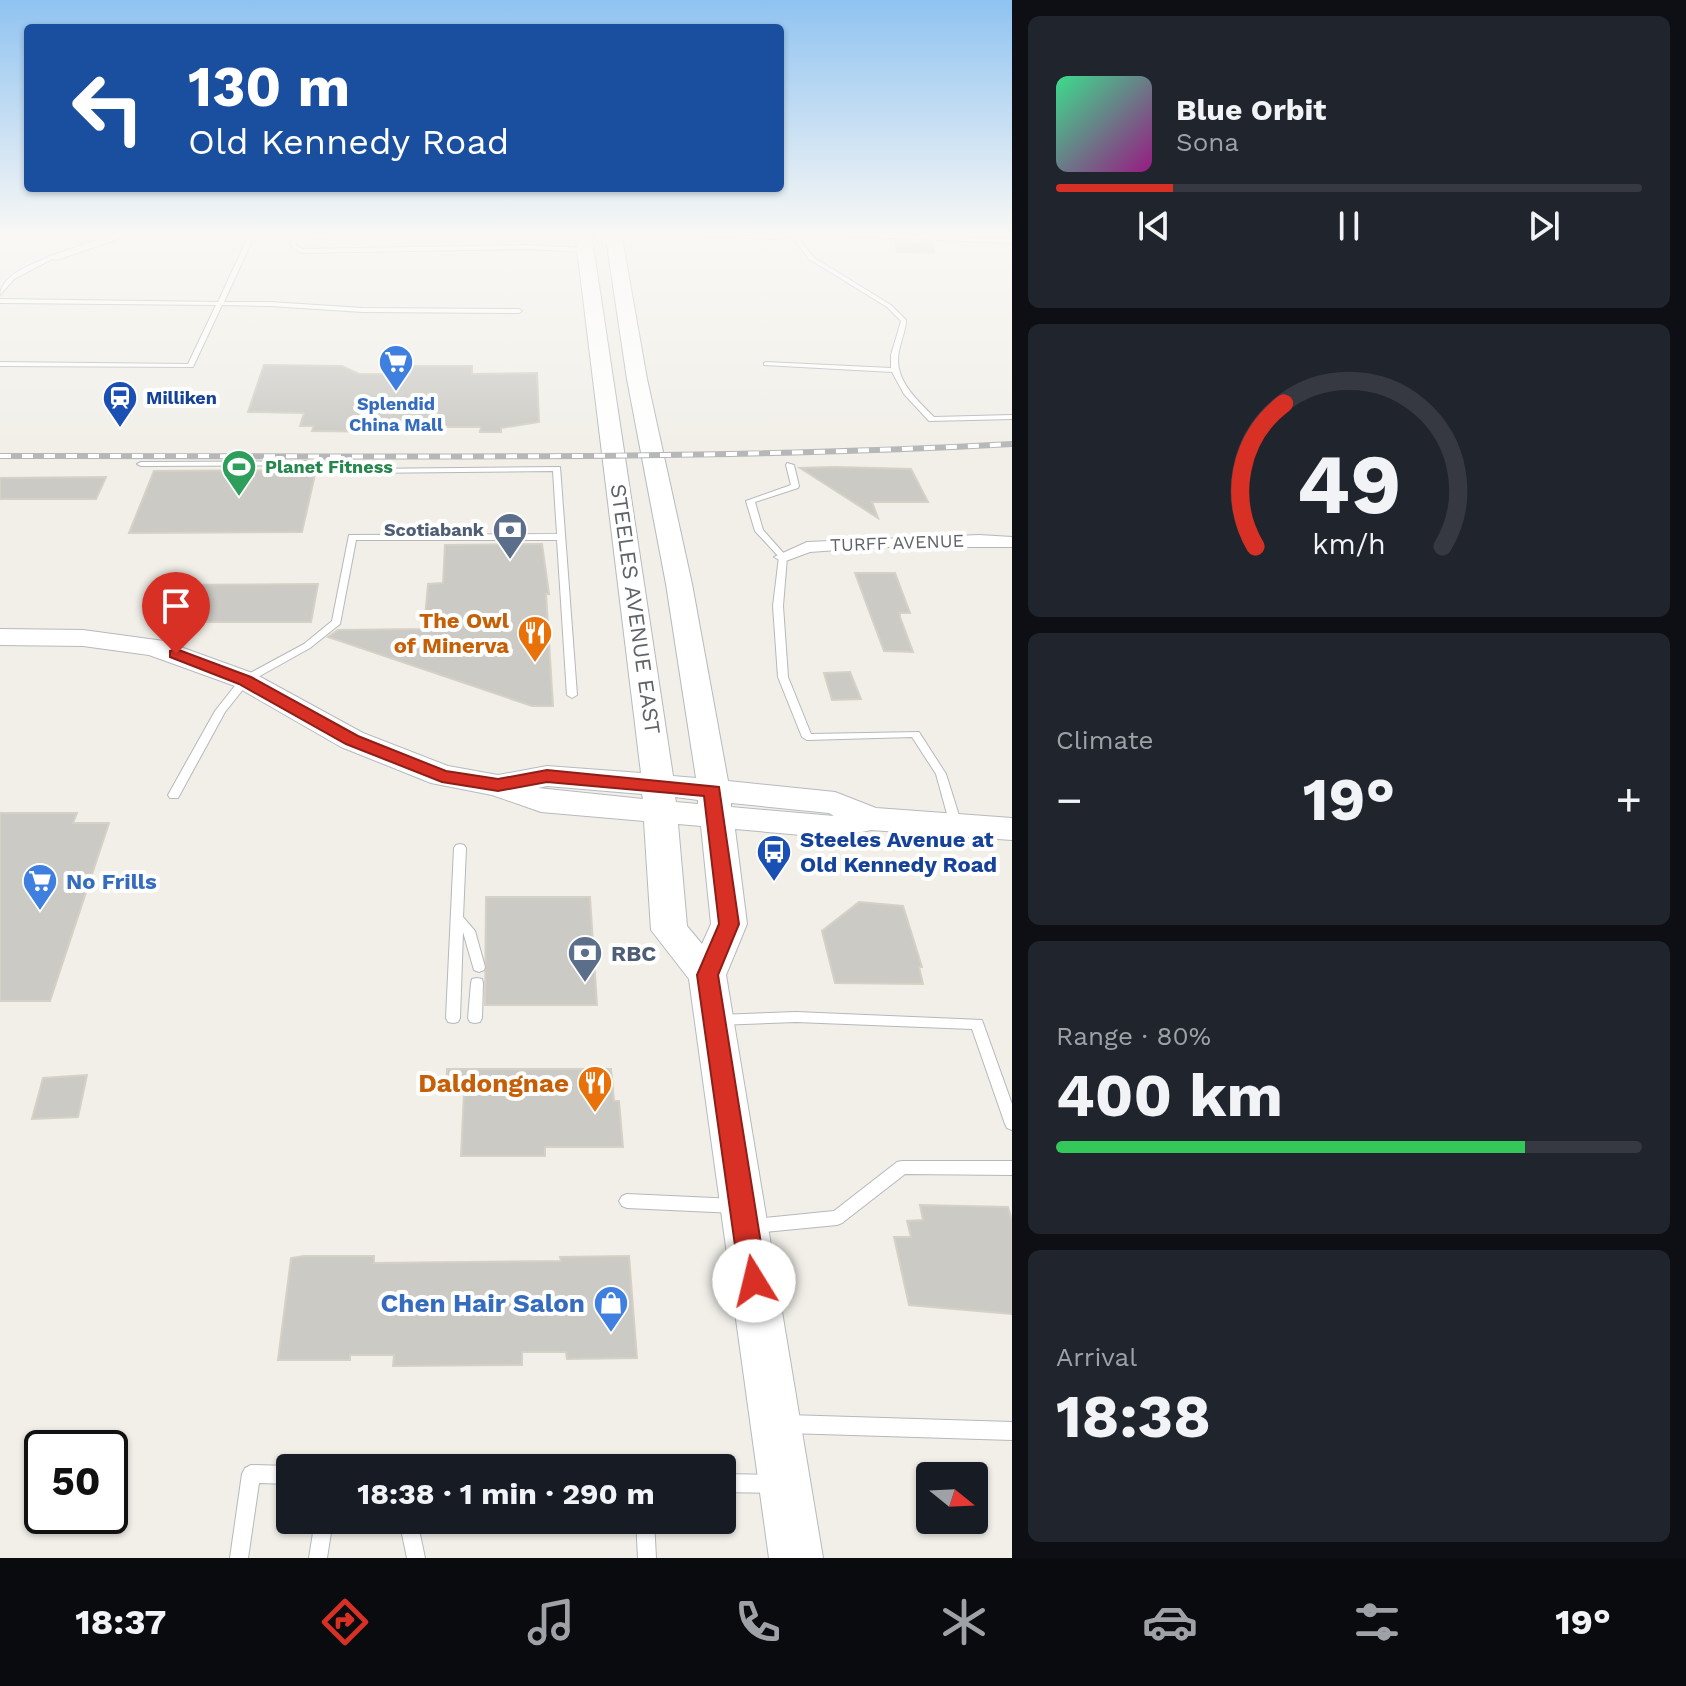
<!DOCTYPE html>
<meta charset="utf-8">
<style>
body{margin:0;font-family:"Work Sans",sans-serif;background:#20242c;color:#f1f3f6;height:100vh;display:flex;flex-direction:column;font-size:30px;white-space:nowrap}
*{box-sizing:border-box;margin:0}
p{font-size:26px;color:#9ea1a6}
.icon{flex:none;width:44px;height:44px;fill:none;stroke:currentColor;stroke-width:2;stroke-linecap:round;stroke-linejoin:round}
.map{position:relative;flex:1;overflow:hidden}
.panel{display:flex;flex-direction:column;gap:16px;padding:16px;background:#0d0f14;width:674px}
.panel>*{flex:none}
.hud{position:absolute;left:24px;top:24px;width:760px;height:168px;border-radius:8px;box-shadow:0 2px 6px #0004;background:#1a4fa0;color:#fff;overflow:hidden}
.needle{width:52px;rotate:108deg}
.controls{position:absolute;left:916px;top:1462px;display:grid;gap:16px}
.controls a{display:grid;place-items:center;width:72px;height:72px;border-radius:8px;background:#171b24;box-shadow:0 2px 6px #0004;font-size:40px}
.speed{position:absolute;left:24px;top:1430px;display:flex;gap:16px;font-size:40px;font-weight:700;text-align:center}
.speed>*{display:grid;place-content:center;width:104px;height:104px;border-radius:50%;background:#171b24;box-shadow:0 2px 6px #0004;line-height:1}
.speed .limit{border:4px solid #111;border-radius:12px;background:#fff;color:#111}
.pin{position:absolute;display:grid;place-items:center;width:68px;height:68px;color:#fff;margin:-82px -34px;border-radius:50% 50% 50% 0;rotate:-45deg;box-shadow:0 0 8px #0007}
.pin .icon{rotate:45deg}
.me{position:absolute;width:88px;margin:-44px;rotate:351deg;stroke-linejoin:round;filter:drop-shadow(0 0 6px #0008)}
.turn{display:flex;align-items:center;gap:28px;height:168px;padding:0 32px;font-size:36px}
.turn .icon{width:104px;height:104px;stroke-width:2.5}
.turn b{display:block;font-size:56px;line-height:68px}
.big{font-size:60px;font-weight:700;line-height:1.1}
.panel .card{flex:1;display:flex;flex-direction:column;justify-content:center;gap:12px;min-width:0;padding:0 28px;border-radius:12px;background:#20242c}
.panel .dial{align-items:center;gap:0}
.dial svg{height:208px;overflow:visible;fill:none;stroke:#363941;stroke-width:7;stroke-linecap:round;text-anchor:middle}
.dial text{fill:#f1f3f6;stroke:none}
.song{display:flex;align-items:center;gap:24px}
.cover{width:96px;height:96px;border-radius:12px;background:linear-gradient(135deg,hsl(150 70% 55%),hsl(310 70% 35%))}
.played{height:8px;border-radius:4px;background:linear-gradient(90deg,#d93025 20%,#363941 20%)}
.keys{display:flex;justify-content:space-around;direction:ltr}
.heat{display:flex;justify-content:space-between;align-items:center;font-size:44px;direction:ltr}
.charge{height:12px;border-radius:6px;background:linear-gradient(90deg,#34c759 80%,#363941 0)}
.trip{position:absolute;left:276px;top:1454px;width:460px;height:80px;border-radius:8px;background:#171b24;box-shadow:0 2px 6px #0004;font-weight:700;line-height:80px;text-align:center}
.dock{display:flex;height:128px;justify-content:space-around;align-items:center;background:#090b0e;color:#9ea1a6}
.dock .icon{width:56px;height:56px}
.dock .current{color:#d93025}
.dock b{font-size:36px;color:#f1f3f6}
main{display:flex;flex:1;min-height:0}
.map>svg:first-child{display:block}
.building{fill:#cccac5;stroke:#d6d1c6;stroke-width:2}
.lines{fill:none;stroke-linecap:round;stroke-linejoin:round}
.lane-casing{stroke:#b5b8bc;stroke-width:2}
.street-casing{stroke:#b5b8bc;stroke-width:2}
.secondary-casing{stroke:#b6babf;stroke-width:2}
.lane{fill:#fff;fill-rule:evenodd}
.street{fill:#fff;fill-rule:evenodd}
.secondary{fill:#fff;fill-rule:evenodd}
.rail-casing{stroke:#b6b7b8;stroke-width:6}
.rail{stroke:#fff;stroke-width:4;stroke-dasharray:11;stroke-linecap:butt}
.route{fill:#d93025;stroke:#8d1f18;stroke-width:2}
.labels{text-anchor:middle;stroke-width:8;stroke-linejoin:round;paint-order:stroke}
.far-transit-label{font-size:18px;font-weight:bold;fill:#164399;stroke:#fff;text-anchor:start}
.far-shop-label{font-size:18px;font-weight:bold;fill:#366cbe;stroke:#fff}
.far-leisure-label{font-size:18px;font-weight:bold;fill:#27864d;stroke:#fff;text-anchor:start}
.far-service-label{font-size:18px;font-weight:bold;fill:#4e5e75;stroke:#fff;text-anchor:end}
.far-street-label{font-size:18px;fill:#5f6368;stroke:#fff}
.street-label{font-size:22px;fill:#5f6368;stroke:#fff}
.food-label{font-size:22px;font-weight:bold;fill:#c56008;stroke:#fff;text-anchor:end}
.transit-label{font-size:22px;font-weight:bold;fill:#164399;stroke:#fff;text-anchor:start}
.shop-label{font-size:22px;font-weight:bold;fill:#366cbe;stroke:#fff;text-anchor:start}
.service-label{font-size:22px;font-weight:bold;fill:#4e5e75;stroke:#fff;text-anchor:start}
.near-food-label{font-size:26px;font-weight:bold;fill:#c56008;stroke:#fff;text-anchor:end}
.near-shop-label{font-size:26px;font-weight:bold;fill:#366cbe;stroke:#fff;text-anchor:end}
</style>
<main>
<div class="map">
<svg width="1012" height="1558" viewBox="0 0 1012 1558">
<rect width="100%" height="100%" fill="#f1efe8"/>
<path class="building" d="M895,241L931,243L934,253L896,252Z
M264,365L342,366L359,374H405L406,366H472V374L537,373L539,422L501,428V432H480L481,427H408L407,432L312,431L314,426H300L304,413L248,412Z
M835,467L911,469L928,502H872L878,518L800,468Z
M316,470L302,532L129,533L154,471Z
M106,477L96,499H0V478Z
M542,544L549,594H546L553,706H532L328,637L338,630L424,629L428,584L443,583L445,545Z
M855,573H895L910,613H900V617L913,652L884,651Z
M318,584L311,622H198L153,615L154,609H150L159,585Z
M850,672L861,699L832,700L824,673Z
M0,813H77L73,823H109L50,1001H0Z
M486,897H590L597,1005H485Z
M859,902L903,906L922,967H919L923,984L835,983L822,931Z
M447,1069H611L614,1101H619L623,1147H545V1156H461L464,1093H446Z
M87,1075L78,1117L32,1119L43,1078Z
M920,1205L1008,1207L1012,1221V1314L909,1305L894,1237H911L907,1221L923,1220Z
M304,1256H374V1263L561,1261L560,1257L629,1256L637,1358L567,1359L566,1352H522V1365L393,1366L394,1355H350V1360H278L291,1258Z"/>
<g class="lines">
<defs>
<path id="lane" d="M250,232H256L224,302H270L363,308L519,309L522,311L519,313L363,312L270,306L222,305L193,367L0,366V362L188,364L216,305L0,303V299L218,302Z
M294,232H300L296,245L302,249L524,245L585,248L588,250L585,252L524,249L301,253L290,245Z
M310,232H316L315,235L337,236L341,232H347L339,240L309,238Z
M642,232L774,235L783,234L780,232H830L1012,239V243L796,234L813,257L891,305L906,320C906,330 901,340 899,351C893,379 916,399 934,417L1012,415V419L929,421L904,394L892,372L764,365V363L766,362L891,368V355L901,321L887,307L809,259L791,236L774,239L645,234Z
M51,256L56,257L14,279L0,295C2,273 34,264 51,256Z
M327,461L360,469L560,467L577,695L572,698L567,695L557,540H356L340,624L310,648L249,682L225,712L178,798H170L168,795L215,711L241,678L304,644L332,621L349,535L557,534L553,471L360,473L327,465L141,466L137,464L141,462Z
M787,463L794,465L799,486L798,488L755,502L763,530L787,557L783,606L788,677L811,734L919,732L946,774L962,825L960,828L956,829L950,825L936,774L912,737L807,740L802,737L778,677L773,606L779,557L755,531L746,501L791,485L786,465Z
M460,844L464,845L466,848L463,917L475,931L485,967L484,970L479,972L474,970L463,932L460,1018L458,1022L453,1023L448,1022L446,1018L454,848L456,845Z
M477,978L482,979L483,983L482,1018L480,1022L475,1023L470,1022L468,1018L471,983L472,979Z
M796,1012L982,1020L1012,1104V1130L1007,1128L1005,1124L972,1029L796,1022L718,1025L713,1024L711,1020L713,1016L718,1015Z
M902,1161H1012V1175L905,1174L842,1223L837,1225L754,1233L749,1231L746,1226L749,1221L754,1219L834,1211L897,1162Z
M627,1194L735,1199L740,1201L743,1206L740,1211L735,1213L627,1208L622,1206L619,1201L622,1196Z
M788,1415L1012,1422V1440L788,1433L782,1430L779,1424L782,1418Z
M251,1465L290,1466L295,1468H290V1484L259,1483L248,1558H230L242,1474L245,1468Z
M722,1474L772,1475L778,1478L781,1484L778,1490L772,1493L722,1492Z
M315,1520H333L327,1558H309Z
M399,1520H417L425,1558H407Z
M636,1520H654L656,1558H638Z"/>
<path id="street" d="M120,232H138L57,260L47,257Z
M979,535L1012,537V547H878L810,552L783,562L774,557L807,542Z"/>
<path id="secondary" d="M575,232H591L673,776L696,778L666,584L627,379L605,232H621L647,379L692,584L728,781L835,792L876,808L1012,818V840L871,830L835,838L735,829L747,924L726,975L823,1558H769L689,979L651,930L644,821L541,812L492,795L431,783L341,747L235,686L149,655L83,646L0,645V629L83,630L164,641L255,674L363,733L448,766L498,775L547,766L641,773ZM547,786L642,794L643,799L538,788ZM675,797L698,800V804L676,802ZM731,803L829,813L834,816L731,807ZM678,824L701,826L711,924L702,944L687,926Z"/>
</defs>
<use href="#lane" class="lane-casing"/>
<use href="#street" class="street-casing"/>
<use href="#secondary" class="secondary-casing"/>
<use href="#lane" class="lane"/>
<use href="#street" class="street"/>
<use href="#secondary" class="secondary"/>
<defs>
<path id="rail" d="M0,456C337,455 675,462 1012,444"/>
</defs>
<use href="#rail" class="rail-casing"/>
<use href="#rail" class="rail"/>
</g>
<linearGradient id="sky" x2="0" y2="1"><stop stop-color="#8fc3f1"/><stop offset="0.52" stop-color="#f9f8f5"/><stop offset="1" stop-color="#f9f8f5" stop-opacity="0"/></linearGradient>
<rect width="1012" height="450" fill="url(#sky)"/>
<path class="route" d="M176,649L251,677L358,736L446,771L498,779L547,770L719,787L739,924L718,975L767,1281L763,1290L754,1294L744,1290L740,1281L697,975L719,924L704,796L547,782L498,791L442,782L346,744L239,684L170,657V651Z"/>
<defs>
<symbol id="supermarket-pin" viewBox="-11 -11 22 30"><path d="M0 17L-7.5 6A9.5 9.5 0 1 1 7.5 6Z" fill="#3f7fe0" stroke="#fff"/><path d="M-6-5.5h2.5l.6 2H6L4.5 2H-2.5L-4.4-4H-6ZM-1.5 3.2a1.3 1.3 0 1 0 .1 0ZM3 3.2a1.3 1.3 0 1 0 .1 0Z" fill="#fff"/></symbol>
<symbol id="station-pin" viewBox="-11 -11 22 30"><path d="M0 17L-7.5 6A9.5 9.5 0 1 1 7.5 6Z" fill="#1a4fb4" stroke="#fff"/><path d="M-3-6H3Q5-6 5-4V2Q5 4 3 4L4.5 6H3L1.5 4h-3L-3 6H-4.5L-3 4Q-5 4-5 2V-4Q-5-6-3-6ZM-3.5-4v3h7v-3ZM-3.5 1v1.5H-2V1ZM2 1v1.5H3.5V1Z" fill="#fff"/></symbol>
<symbol id="stadium-pin" viewBox="-11 -11 22 30"><path d="M0 17L-7.5 6A9.5 9.5 0 1 1 7.5 6Z" fill="#2e9e5b" stroke="#fff"/><path d="M0-5a6.5 5 0 1 0 0 10a6.5 5 0 1 0 0-10ZM-3.5-1.8h7v3.6h-7Z" fill="#fff"/></symbol>
<symbol id="bank-pin" viewBox="-11 -11 22 30"><path d="M0 17L-7.5 6A9.5 9.5 0 1 1 7.5 6Z" fill="#5c6f8a" stroke="#fff"/><path d="M-6-4H6V4H-6ZM0-2.3a2.3 2.3 0 1 0 0 4.6a2.3 2.3 0 1 0 0-4.6Z" fill="#fff"/></symbol>
<symbol id="restaurant-pin" viewBox="-11 -11 22 30"><path d="M0 17L-7.5 6A9.5 9.5 0 1 1 7.5 6Z" fill="#e8710a" stroke="#fff"/><path d="M-5-6h1v4h1v-4h1v4h1v-4h1v5L-1.5 .5V6h-2V.5L-5-1ZM5-6V6H3V1.5H1.5Q1.5-4 5-6Z" fill="#fff"/></symbol>
<symbol id="bus-pin" viewBox="-11 -11 22 30"><path d="M0 17L-7.5 6A9.5 9.5 0 1 1 7.5 6Z" fill="#1a4fb4" stroke="#fff"/><path d="M-5-6H5V4H4V6H2V4H-2V6H-4V4H-5ZM-3.5-4V0h7V-4ZM-3.5 1.2v1.5H-2V1.2ZM2 1.2v1.5H3.5V1.2Z" fill="#fff"/></symbol>
<symbol id="shop-pin" viewBox="-11 -11 22 30"><path d="M0 17L-7.5 6A9.5 9.5 0 1 1 7.5 6Z" fill="#3f7fe0" stroke="#fff"/><path d="M-5-2.5h2.3a2.7 3.5 0 0 1 5.4 0H5L5.5 6h-11ZM-1.5-2.5h3a1.5 2.3 0 0 0-3 0Z" fill="#fff"/></symbol>
</defs>
<g fill-rule="evenodd">
<use href="#supermarket-pin" x="376" y="342" width="40" height="54"/>
<use href="#station-pin" x="100" y="378" width="40" height="54"/>
<use href="#stadium-pin" x="219" y="447" width="40" height="54"/>
<use href="#bank-pin" x="490" y="510" width="40" height="54"/>
<use href="#restaurant-pin" x="515" y="613" width="40" height="54"/>
<use href="#bus-pin" x="754" y="832" width="40" height="54"/>
<use href="#supermarket-pin" x="20" y="861" width="40" height="54"/>
<use href="#bank-pin" x="565" y="933" width="40" height="54"/>
<use href="#restaurant-pin" x="575" y="1063" width="40" height="54"/>
<use href="#shop-pin" x="591" y="1283" width="40" height="54"/>
</g>
<g class="labels">
<g class="far-transit-label">
<text x="146" y="404">Milliken</text>
</g>
<g class="far-shop-label">
<text x="396" y="410">Splendid<tspan x="396" dy="21">China Mall</tspan></text>
</g>
<g class="far-leisure-label">
<text x="265" y="473">Planet Fitness</text>
</g>
<g class="far-service-label">
<text x="484" y="536">Scotiabank</text>
</g>
<g class="far-street-label">
<text transform="translate(897 543) rotate(-2)" y="6">TURFF AVENUE</text>
</g>
<g class="street-label">
<text transform="translate(636 609) rotate(82)" y="8">STEELES AVENUE EAST</text>
</g>
<g class="food-label">
<text x="509" y="628">The Owl<tspan x="509" dy="25">of Minerva</tspan></text>
</g>
<g class="transit-label">
<text x="800" y="847">Steeles Avenue at<tspan x="800" dy="25">Old Kennedy Road</tspan></text>
</g>
<g class="shop-label">
<text x="66" y="889">No Frills</text>
</g>
<g class="service-label">
<text x="611" y="961">RBC</text>
</g>
<g class="near-food-label">
<text x="569" y="1092">Daldongnae</text>
</g>
<g class="near-shop-label">
<text x="585" y="1312">Chen Hair Salon</text>
</g>
</g>
</svg>
<div class="controls">
<a><svg class="needle" viewBox="-14 -14 28 28"><path d="M0-13l5 13h-10z" fill="#e53935"/><path d="M0 13l5-13h-10z" fill="#9ea1a6"/></svg></a>
</div>
<div class="speed"><div class="limit">50</div></div>
<div class="pin" style="left:176px;top:654px;background:#d93025"><svg class="icon" aria-label="arrive" viewBox="0 0 24 24"><path d="M6 21V4h12l-3 4 3 4H6"/></svg></div>
<svg class="me" style="left:754px;top:1281px" viewBox="-20 -20 40 40"><circle r="19" fill="#fff"/><path d="M0-13L10 11 0 6-10 11z" fill="#d93025"/></svg>
<div class="trip">18:38 · 1 min · 290 m</div>
<div class="hud">
<div class="turn"><svg class="icon" aria-label="left" viewBox="0 0 24 24"><path d="M17 20v-9H6M10 6l-5 5 5 5"/></svg><div><b>130 m</b>Old Kennedy Road</div></div>
</div>
</div>
<section class="panel">
<div class="card">
<div class="song"><i class="cover"></i><div><b>Blue Orbit</b><p>Sona</p></div></div>
<div class="played"></div>
<div class="keys"><svg class="icon" aria-label="previous" viewBox="0 0 24 24"><path d="M18 5L8 12l10 7zM5 5v14"/></svg><svg class="icon" aria-label="pause" viewBox="0 0 24 24"><path d="M8 5v14M16 5v14"/></svg><svg class="icon" aria-label="next" viewBox="0 0 24 24"><path d="M6 5l10 7-10 7zM19 5v14"/></svg></div>
</div>
<div class="card dial"><svg viewBox="0 0 100 80">
<path d="M14 69A42 42 0 1 1 86 69"/>
<path d="M14 69A42 42 0 0 1 25 14" stroke="#d93025"/>
<text x="50" y="56" font-size="32" font-weight="700">49</text>
<text x="50" y="72" font-size="11">km/h</text>
</svg></div>
<div class="card"><p>Climate</p>
<div class="heat"><a>−</a><b class="big">19°</b><a>+</a></div>
</div>
<div class="card"><p>Range · 80%</p><b class="big">400 km</b><div class="charge"></div></div>
<div class="card"><p>Arrival</p><b class="big">18:38</b></div>
</section>
</main>
<nav class="dock">
<b>18:37</b>
<svg class="icon current" aria-label="directions" viewBox="0 0 24 24"><path d="M12 3l9 9-9 9-9-9zM9 14v-3h6M13 9l2 2-2 2"/></svg>
<svg class="icon" aria-label="music" viewBox="0 0 24 24"><path d="M9 18V5l10-2v13"/><circle cx="6" cy="18" r="3"/><circle cx="16" cy="16" r="3"/></svg>
<svg class="icon" aria-label="phone" viewBox="0 0 24 24"><path d="M5 4h4l2 5-3 2q2 4 5 5l2-3 5 2v4C11 20 4 13 5 4z"/></svg>
<svg class="icon" aria-label="climate" viewBox="0 0 24 24"><path d="M12 3v18M4 7l16 10M4 17L20 7"/></svg>
<svg class="icon" aria-label="car" viewBox="0 0 24 24"><path d="M5 17H2v-5l4-1 3-4h7l3 4 3 1v5h-3M9 17h6M6 11h13"/><circle cx="7" cy="17" r="2"/><circle cx="17" cy="17" r="2"/></svg>
<svg class="icon" aria-label="filters" viewBox="0 0 24 24"><path d="M4 7h16M4 17h16"/><circle cx="9" cy="7" r="2"/><circle cx="15" cy="17" r="2"/></svg>
<b>19°</b>
</nav>
